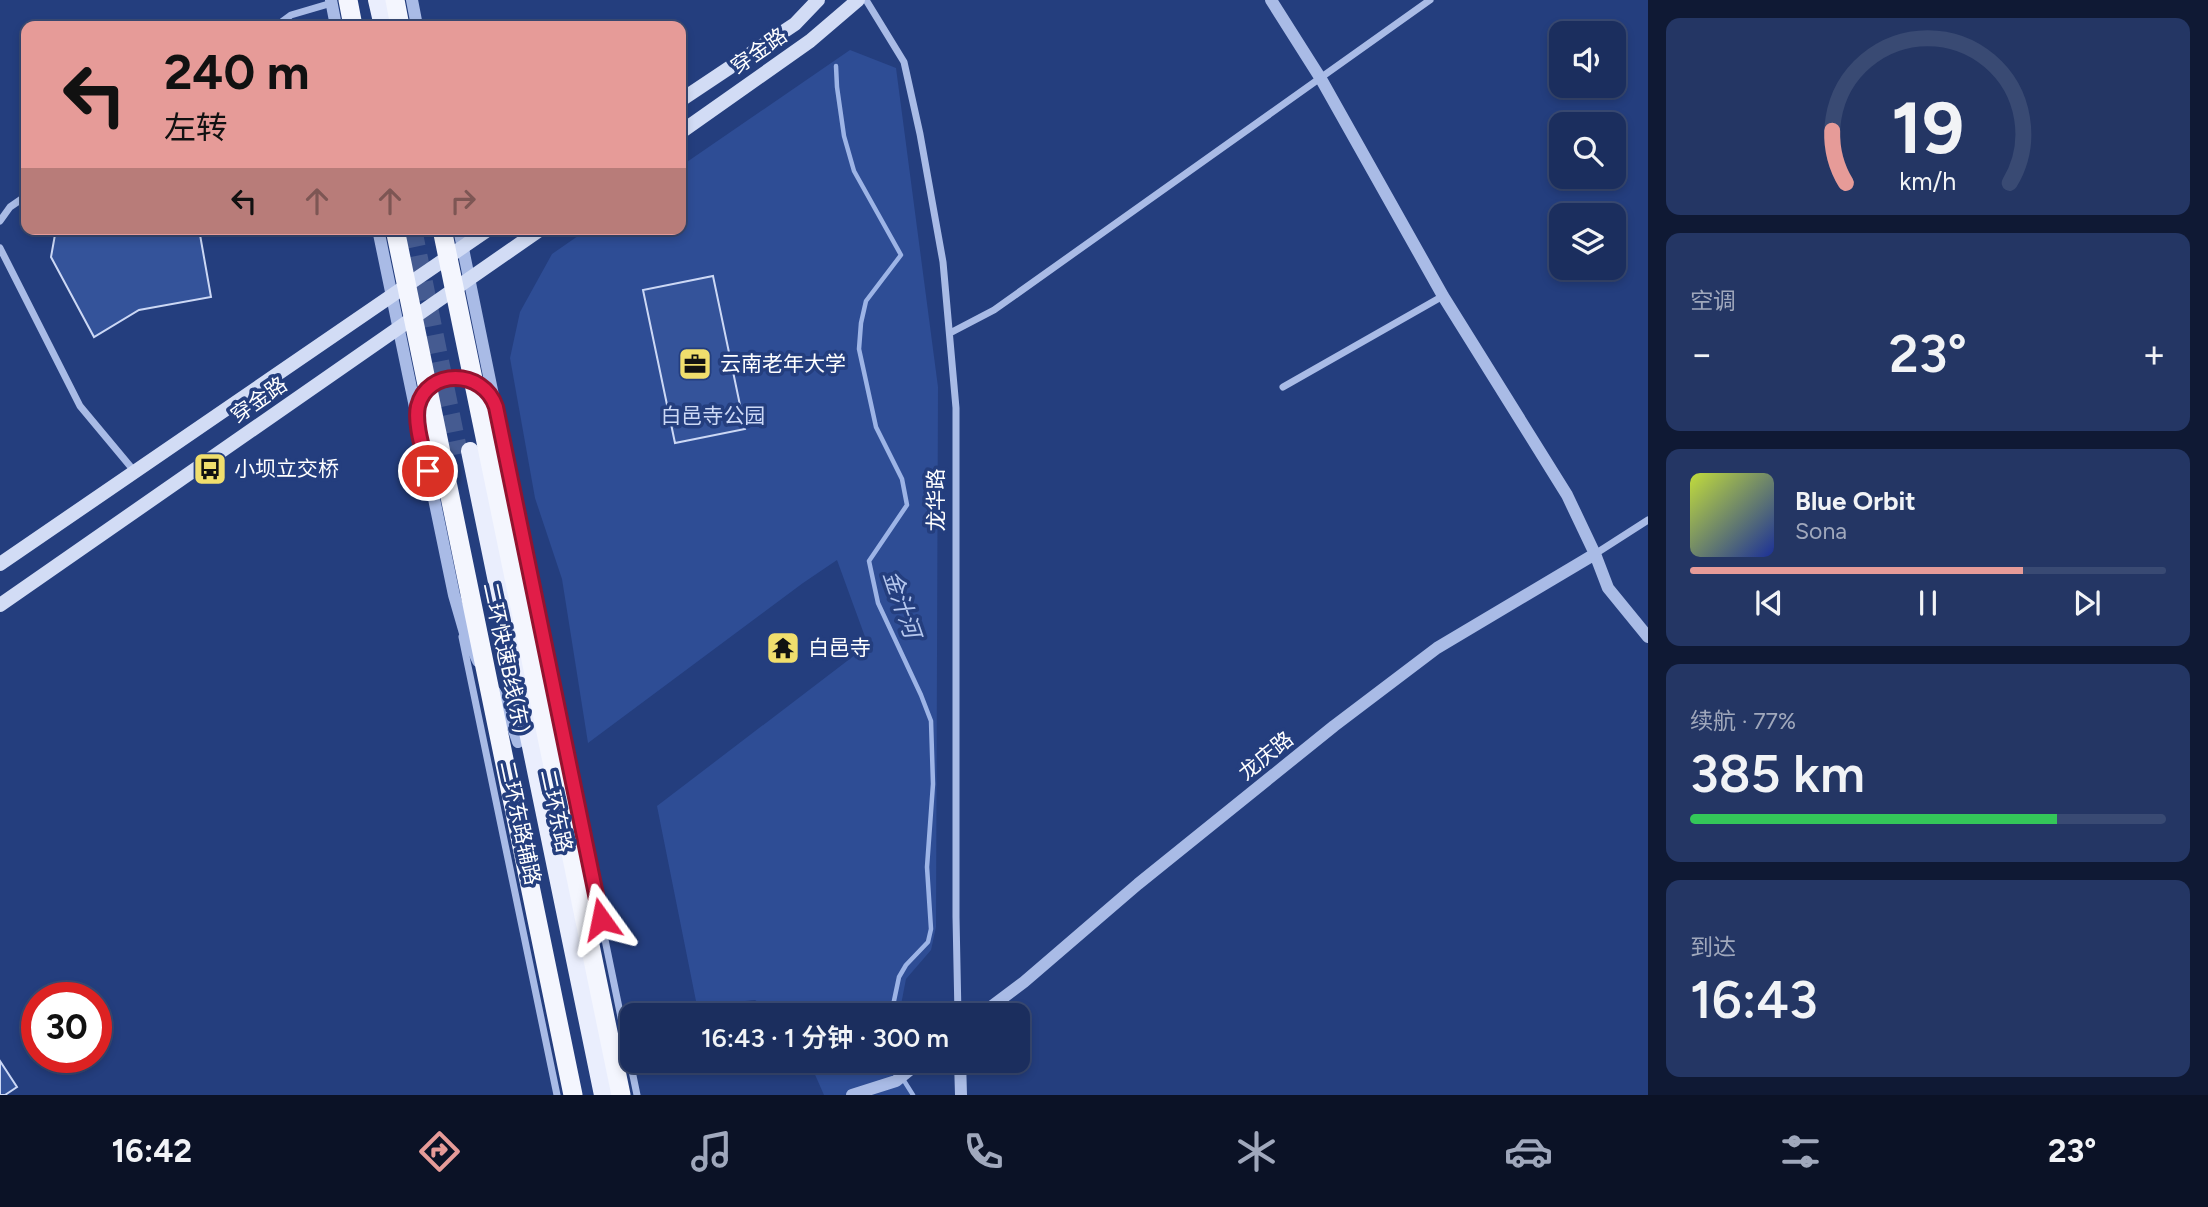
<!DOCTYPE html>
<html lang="zh">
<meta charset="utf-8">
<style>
body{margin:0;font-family:Figtree,"Noto Sans SC",sans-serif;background:#243664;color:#f1f3f6;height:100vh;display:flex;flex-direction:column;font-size:26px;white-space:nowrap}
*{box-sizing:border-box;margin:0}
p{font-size:23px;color:#a0a8bc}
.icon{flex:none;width:38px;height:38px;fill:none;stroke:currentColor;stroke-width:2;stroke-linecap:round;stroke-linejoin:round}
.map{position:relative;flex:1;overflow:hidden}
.side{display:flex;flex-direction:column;gap:18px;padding:18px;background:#0f1934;width:560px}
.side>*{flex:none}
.banner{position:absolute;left:21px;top:21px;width:665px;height:214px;border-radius:14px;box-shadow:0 4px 10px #0003,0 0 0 2px #394a73;background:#e69b98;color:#111;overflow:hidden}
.tools{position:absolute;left:1549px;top:21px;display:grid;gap:14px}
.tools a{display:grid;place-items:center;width:77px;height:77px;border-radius:14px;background:#1b2e5e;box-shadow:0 4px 10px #0003,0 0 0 2px #394a73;font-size:35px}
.speed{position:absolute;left:21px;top:982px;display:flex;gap:14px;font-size:35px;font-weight:700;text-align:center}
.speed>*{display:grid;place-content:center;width:91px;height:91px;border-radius:50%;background:#1b2e5e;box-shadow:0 4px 10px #0003,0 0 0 2px #394a73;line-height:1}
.speed .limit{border:10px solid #d22;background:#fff;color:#111}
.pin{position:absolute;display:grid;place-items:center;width:60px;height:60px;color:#fff;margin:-30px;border:4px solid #fff;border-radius:50%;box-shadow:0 2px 7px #0007}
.me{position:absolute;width:77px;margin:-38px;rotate:348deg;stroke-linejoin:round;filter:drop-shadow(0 0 5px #0008)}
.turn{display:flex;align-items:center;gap:24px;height:147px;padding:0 28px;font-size:32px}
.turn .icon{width:91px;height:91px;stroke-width:2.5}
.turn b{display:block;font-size:49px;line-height:60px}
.lanes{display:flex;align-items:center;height:66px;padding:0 28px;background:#0003;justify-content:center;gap:35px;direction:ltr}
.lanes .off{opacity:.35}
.big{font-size:52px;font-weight:600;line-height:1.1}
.side .widget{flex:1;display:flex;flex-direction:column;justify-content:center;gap:10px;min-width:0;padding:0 24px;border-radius:14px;background:#243664}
.side .dial{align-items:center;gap:0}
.dial svg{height:182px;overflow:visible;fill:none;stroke:#394a73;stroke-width:7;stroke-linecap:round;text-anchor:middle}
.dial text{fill:#f1f3f6;stroke:none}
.song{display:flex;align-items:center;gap:21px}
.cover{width:84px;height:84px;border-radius:10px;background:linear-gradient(135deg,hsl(70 70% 55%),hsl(230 70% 35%))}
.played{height:7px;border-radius:4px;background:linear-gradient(90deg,#e69b98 70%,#394a73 70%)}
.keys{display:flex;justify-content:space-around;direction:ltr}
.heat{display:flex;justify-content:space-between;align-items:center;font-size:38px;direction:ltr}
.charge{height:10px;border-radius:5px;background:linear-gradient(90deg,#34c759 77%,#394a73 0)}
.trip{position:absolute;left:620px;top:1003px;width:410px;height:70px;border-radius:14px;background:#1b2e5e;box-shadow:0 4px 10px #0003,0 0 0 2px #394a73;font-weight:600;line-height:70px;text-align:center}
.menu{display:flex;height:112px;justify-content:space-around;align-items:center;background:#0b1226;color:#a0a8bc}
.menu .icon{width:49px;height:49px}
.menu .selected{color:#e69b98}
.menu b{font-size:32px;color:#f1f3f6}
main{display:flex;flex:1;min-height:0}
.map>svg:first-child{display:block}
.green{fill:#2e4d95}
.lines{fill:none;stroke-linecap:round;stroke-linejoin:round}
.stream{stroke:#9db4e6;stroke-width:4.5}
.building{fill:#34539a;stroke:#ccd8f5;stroke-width:2}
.primary-tunnel{stroke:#455b91;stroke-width:18;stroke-dasharray:18 9;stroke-linecap:butt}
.minor{stroke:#a9bbe6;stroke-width:7}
.tertiary{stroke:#a9bbe6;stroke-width:12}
.secondary{stroke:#d2dcf5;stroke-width:14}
.primary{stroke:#eaeefd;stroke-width:18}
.trunk{stroke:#f4f6fe;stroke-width:19}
.trunk-bridge{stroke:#f4f6fe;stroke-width:19}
.route-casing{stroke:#92132f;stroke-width:18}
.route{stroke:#e11d48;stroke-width:12}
.labels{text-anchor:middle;stroke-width:7;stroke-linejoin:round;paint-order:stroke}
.street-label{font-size:21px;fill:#fff;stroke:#243e7e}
.poi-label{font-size:21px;fill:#fff;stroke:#243e7e;text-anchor:start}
.park-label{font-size:21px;fill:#ccd8f5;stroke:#243e7e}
.water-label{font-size:23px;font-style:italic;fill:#b4c6ed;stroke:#243e7e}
</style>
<main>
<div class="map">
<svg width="1648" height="1095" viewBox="0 0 1648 1095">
<rect width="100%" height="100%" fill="#243e7e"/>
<path class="green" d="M850,50L896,68L938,387L936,927L931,950L906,979L899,1015H777L755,1000L697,1006L657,806L868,645L837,560L803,583L588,743L562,579L535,498L510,358L520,312L552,254L588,229H681V166Z
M809,1061H897L913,1095H824Z"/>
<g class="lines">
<path class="stream" d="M836,66L837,87L844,136L854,171L901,255L866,301L861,323L859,349L876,427L902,479L907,505L869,561L878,603L921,695L931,721L933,784L927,867L931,929L928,942L906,965L899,977L891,1015
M891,1060L913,1095"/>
</g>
<path class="building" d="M56,229H199L211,297L139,310L94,337L51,257Z
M713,276L745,429L675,443L643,290Z
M0,1061L17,1087L5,1095H0Z"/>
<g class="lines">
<path class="primary-tunnel" d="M413,229L459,454"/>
<path class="minor" d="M866,0L904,62L920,134L943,262L956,408V917L958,1015
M276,26L291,15L332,3
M0,221L10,207L26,196
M0,248L80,406L135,472
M950,333L994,310L1430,0
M1283,387L1443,296
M1595,554L1648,520
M541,629L637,1095
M462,637L557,1095"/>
<path class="tertiary" d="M331,0L336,26
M412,0L417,26
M1271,0L1321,79L1443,296L1567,495L1595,554L1608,588L1648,637
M378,229L454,595L465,633L478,661
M459,229L534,596L537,624L536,656
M424,394C438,378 458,375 477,383
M495,692L510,719L518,742
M980,1015L1024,982L1138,884L1334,726L1437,648L1595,554
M960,1060L961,1095
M852,1095L896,1081L922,1060"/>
<path class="secondary" d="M681,100L795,24L818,0
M681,132L810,41L858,0
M0,564L489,229
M0,605L541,229"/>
<path class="primary" d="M377,0L383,26
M470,451L603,1095"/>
<path class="trunk" d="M348,0L353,26
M395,0L400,26"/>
<path class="trunk-bridge" d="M395,229L573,1095
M442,229L621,1095"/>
</g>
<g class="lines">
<defs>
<path id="route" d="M428,471C424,453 414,424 418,406C427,369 483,368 496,407L601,919"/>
</defs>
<use href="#route" class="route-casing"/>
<use href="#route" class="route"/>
</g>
<defs>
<symbol id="office-square" viewBox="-11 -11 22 22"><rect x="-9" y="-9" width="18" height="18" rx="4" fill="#f0de6d" stroke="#243e7e"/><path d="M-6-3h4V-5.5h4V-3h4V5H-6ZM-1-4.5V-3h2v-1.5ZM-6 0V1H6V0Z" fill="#111"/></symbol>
<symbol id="bus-square" viewBox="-11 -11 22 22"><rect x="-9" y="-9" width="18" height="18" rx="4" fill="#f0de6d" stroke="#243e7e"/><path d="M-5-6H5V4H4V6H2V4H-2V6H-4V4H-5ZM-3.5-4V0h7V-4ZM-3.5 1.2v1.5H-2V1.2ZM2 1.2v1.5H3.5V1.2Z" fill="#111"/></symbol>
<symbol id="temple-square" viewBox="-11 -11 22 22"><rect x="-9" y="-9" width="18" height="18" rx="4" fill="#f0de6d" stroke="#243e7e"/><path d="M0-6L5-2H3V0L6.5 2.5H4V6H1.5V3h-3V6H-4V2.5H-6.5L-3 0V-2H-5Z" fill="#111"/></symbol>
</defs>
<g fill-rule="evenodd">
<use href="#office-square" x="676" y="345" width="38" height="38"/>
<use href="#bus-square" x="191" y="450" width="38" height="38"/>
<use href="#temple-square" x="764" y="629" width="38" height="38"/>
</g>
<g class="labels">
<g class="street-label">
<text transform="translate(759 51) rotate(-35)" y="7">穿金路</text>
<text transform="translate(259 400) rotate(-35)" y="7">穿金路</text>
<text transform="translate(936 500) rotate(-90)" y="7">龙华路</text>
<text transform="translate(506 658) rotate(78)" y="7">二环快速B线(东)</text>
<text transform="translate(1266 756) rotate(-39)" y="7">龙庆路</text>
<text transform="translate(556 811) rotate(78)" y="7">二环东路</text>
<text transform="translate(520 823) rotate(78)" y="7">二环东路辅路</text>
</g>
<g class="poi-label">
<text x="720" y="371">云南老年大学</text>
<text x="234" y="476">小坝立交桥</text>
<text x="808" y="655">白邑寺</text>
</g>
<g class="park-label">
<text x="713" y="423">白邑寺公园</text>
</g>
<g class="water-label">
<text transform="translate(902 604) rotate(71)" y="8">金汁河</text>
</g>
</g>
</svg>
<div class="tools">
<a><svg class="icon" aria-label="sound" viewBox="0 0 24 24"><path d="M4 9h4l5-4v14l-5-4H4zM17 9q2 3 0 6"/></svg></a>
<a><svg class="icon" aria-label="search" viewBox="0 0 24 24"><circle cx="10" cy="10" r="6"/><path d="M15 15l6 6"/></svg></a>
<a><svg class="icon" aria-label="layers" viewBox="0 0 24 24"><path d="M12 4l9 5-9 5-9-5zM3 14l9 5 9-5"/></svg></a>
</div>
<div class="speed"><div class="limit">30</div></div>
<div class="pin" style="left:428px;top:471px;background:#d93025"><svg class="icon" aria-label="arrive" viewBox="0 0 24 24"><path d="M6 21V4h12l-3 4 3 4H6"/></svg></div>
<svg class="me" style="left:601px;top:919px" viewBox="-20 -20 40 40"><path d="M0-17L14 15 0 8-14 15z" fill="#e11d48" stroke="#fff" stroke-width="4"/></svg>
<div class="trip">16:43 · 1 分钟 · 300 m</div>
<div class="banner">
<div class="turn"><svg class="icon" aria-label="left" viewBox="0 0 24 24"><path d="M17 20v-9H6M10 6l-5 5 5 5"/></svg><div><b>240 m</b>左转</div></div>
<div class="lanes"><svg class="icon" aria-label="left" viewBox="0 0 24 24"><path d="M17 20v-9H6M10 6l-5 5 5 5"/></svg><svg class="icon off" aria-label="ahead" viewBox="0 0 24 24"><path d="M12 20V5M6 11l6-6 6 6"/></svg><svg class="icon off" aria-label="ahead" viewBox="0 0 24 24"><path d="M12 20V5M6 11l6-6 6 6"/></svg><svg class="icon off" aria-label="right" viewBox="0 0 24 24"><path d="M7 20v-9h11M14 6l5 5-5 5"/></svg></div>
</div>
</div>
<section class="side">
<div class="widget dial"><svg viewBox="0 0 100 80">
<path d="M14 69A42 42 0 1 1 86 69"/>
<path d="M14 69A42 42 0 0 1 8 46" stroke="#e69b98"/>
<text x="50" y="56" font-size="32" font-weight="700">19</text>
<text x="50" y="72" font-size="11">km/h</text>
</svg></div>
<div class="widget"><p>空调</p>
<div class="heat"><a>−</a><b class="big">23°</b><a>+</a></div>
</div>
<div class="widget">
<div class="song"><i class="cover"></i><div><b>Blue Orbit</b><p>Sona</p></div></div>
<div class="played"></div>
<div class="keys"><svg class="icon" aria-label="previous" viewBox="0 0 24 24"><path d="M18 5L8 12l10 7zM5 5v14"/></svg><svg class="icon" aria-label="pause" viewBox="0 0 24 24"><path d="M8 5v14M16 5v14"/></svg><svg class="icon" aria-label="next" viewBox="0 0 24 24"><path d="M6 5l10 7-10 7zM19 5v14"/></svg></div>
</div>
<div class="widget"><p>续航 · 77%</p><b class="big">385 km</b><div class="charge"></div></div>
<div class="widget"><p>到达</p><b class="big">16:43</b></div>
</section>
</main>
<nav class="menu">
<b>16:42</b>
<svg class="icon selected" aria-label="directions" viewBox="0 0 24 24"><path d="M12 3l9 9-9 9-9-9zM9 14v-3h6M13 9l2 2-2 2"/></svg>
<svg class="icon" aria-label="music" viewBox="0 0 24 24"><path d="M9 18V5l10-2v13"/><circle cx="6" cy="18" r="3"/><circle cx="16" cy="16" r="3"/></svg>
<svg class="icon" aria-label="phone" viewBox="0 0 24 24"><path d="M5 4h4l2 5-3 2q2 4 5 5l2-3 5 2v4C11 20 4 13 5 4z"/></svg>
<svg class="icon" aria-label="climate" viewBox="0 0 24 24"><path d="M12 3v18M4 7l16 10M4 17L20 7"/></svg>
<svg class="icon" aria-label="car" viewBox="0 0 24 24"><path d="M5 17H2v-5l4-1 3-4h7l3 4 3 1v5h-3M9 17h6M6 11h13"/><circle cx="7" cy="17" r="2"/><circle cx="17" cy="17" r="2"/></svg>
<svg class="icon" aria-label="filters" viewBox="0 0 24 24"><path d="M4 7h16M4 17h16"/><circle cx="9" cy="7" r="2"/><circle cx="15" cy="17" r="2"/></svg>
<b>23°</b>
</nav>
